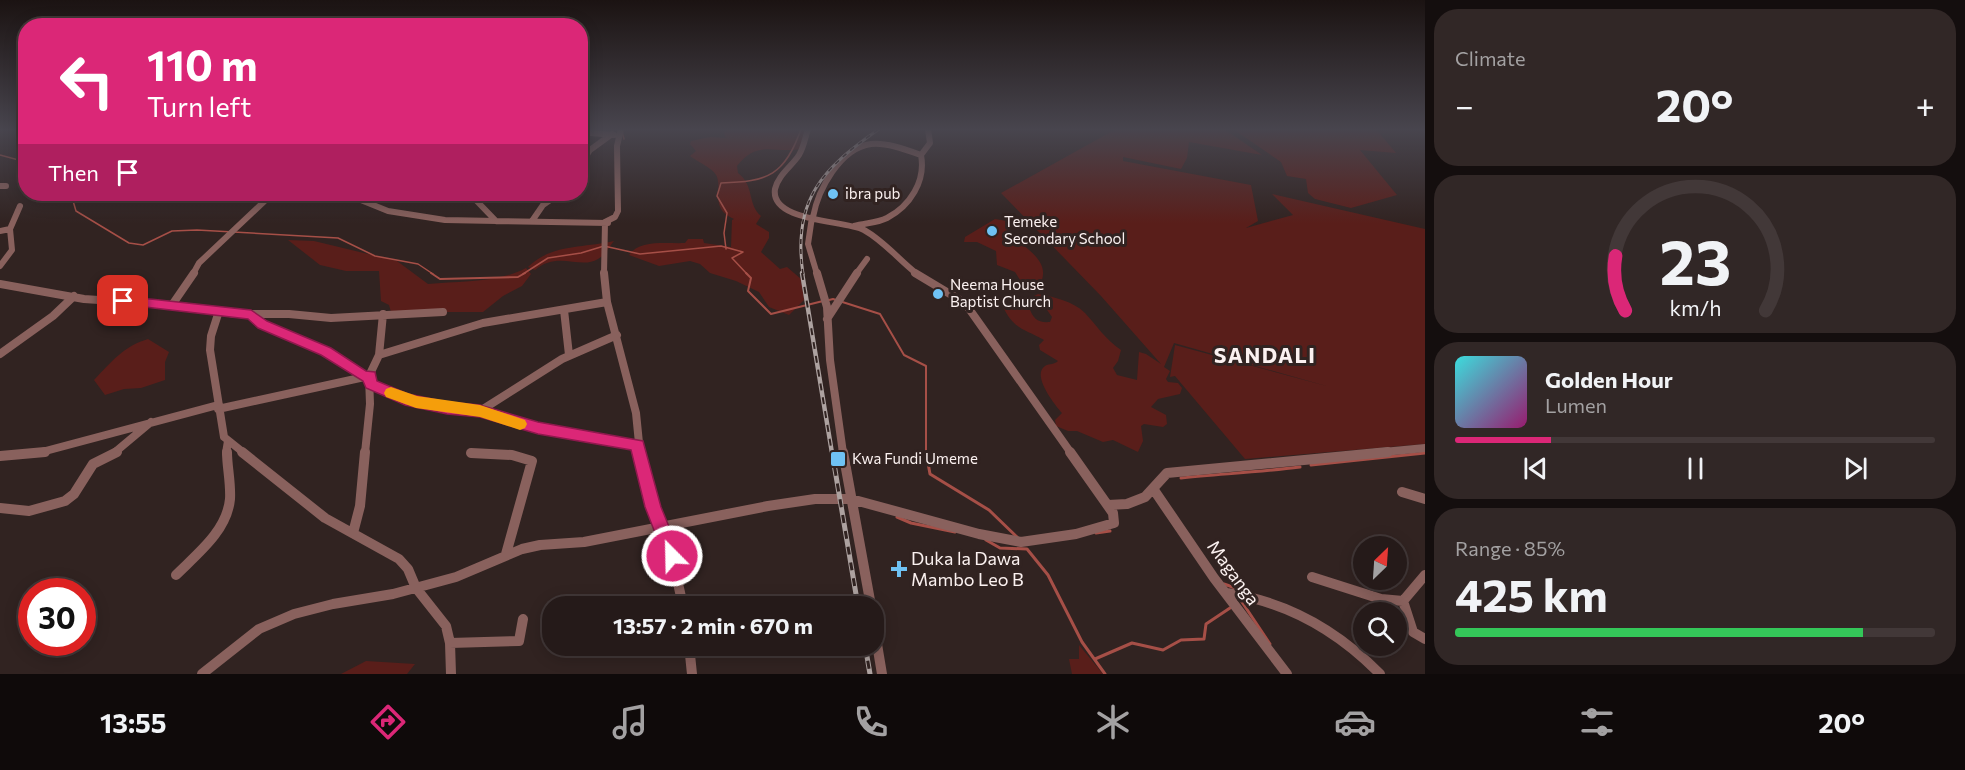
<!DOCTYPE html>
<meta charset="utf-8">
<style>
body{margin:0;font-family:Commissioner,sans-serif;background:#312726;color:#f1f3f6;height:100vh;display:flex;flex-direction:column;font-size:22px;white-space:nowrap}
*{box-sizing:border-box;margin:0}
p{font-size:20px;color:#a3a1a2}
.icon{flex:none;width:33px;height:33px;fill:none;stroke:currentColor;stroke-width:2;stroke-linecap:round;stroke-linejoin:round}
.map{position:relative;flex:1;overflow:hidden}
.side{display:flex;flex-direction:column;gap:9px;padding:9px;background:#140e0e;width:540px}
.side>*{flex:none}
.top-card{position:absolute;left:18px;top:18px;width:570px;height:183px;border-radius:24px;box-shadow:0 3px 15px #0003,0 0 0 2px #423838;background:#db2777;color:#fff;overflow:hidden}
.needle{width:39px;rotate:25deg}
.tools{position:absolute;left:1353px;top:536px;display:grid;gap:12px}
.tools a{display:grid;place-items:center;width:54px;height:54px;border-radius:50%;background:#251a19;box-shadow:0 3px 15px #0003,0 0 0 2px #423838;font-size:30px}
.speed{position:absolute;left:18px;top:578px;display:flex;gap:12px;font-size:30px;font-weight:700;text-align:center}
.speed>*{display:grid;place-content:center;width:78px;height:78px;border-radius:50%;background:#251a19;box-shadow:0 3px 15px #0003,0 0 0 2px #423838;line-height:1}
.speed .limit{border:9px solid #d22;background:#fff;color:#111}
.pin{position:absolute;display:grid;place-items:center;width:51px;height:51px;color:#fff;margin:-26px;border-radius:12px;box-shadow:0 3px 9px #0006}
.me{position:absolute;width:66px;margin:-33px;rotate:337deg;stroke-linejoin:round;filter:drop-shadow(0 0 4px #0008)}
.turn{display:flex;align-items:center;gap:21px;height:126px;padding:0 30px;font-size:27px}
.turn .icon{width:78px;height:78px;stroke-width:2.5}
.turn b{display:block;font-size:42px;line-height:51px}
.then{display:flex;align-items:center;height:57px;padding:0 30px;background:#0003;gap:12px;font-size:22px}
.big{font-size:45px;font-weight:700;line-height:1.1}
.side .widget{flex:1;display:flex;flex-direction:column;justify-content:center;gap:9px;min-width:0;padding:0 21px;border-radius:24px;background:#312726}
.side .dial{align-items:center;gap:0}
.dial svg{height:156px;overflow:visible;fill:none;stroke:#423838;stroke-width:7;stroke-linecap:round;text-anchor:middle}
.dial text{fill:#f1f3f6;stroke:none}
.song{display:flex;align-items:center;gap:18px}
.cover{width:72px;height:72px;border-radius:9px;background:linear-gradient(135deg,hsl(180 70% 55%),hsl(320 70% 35%))}
.played{height:6px;border-radius:3px;background:linear-gradient(90deg,#db2777 20%,#423838 20%)}
.keys{display:flex;justify-content:space-around;direction:ltr}
.heat{display:flex;justify-content:space-between;align-items:center;font-size:33px;direction:ltr}
.charge{height:9px;border-radius:4px;background:linear-gradient(90deg,#34c759 85%,#423838 0)}
.trip{position:absolute;left:542px;top:596px;width:342px;height:60px;border-radius:24px;background:#251a19;box-shadow:0 3px 15px #0003,0 0 0 2px #423838;font-weight:700;line-height:60px;text-align:center}
.menu{display:flex;height:96px;justify-content:space-around;align-items:center;background:#0f0a0a;color:#a3a1a2}
.menu .icon{width:42px;height:42px}
.menu .current{color:#db2777}
.menu b{font-size:27px;color:#f1f3f6}
main{display:flex;flex:1;min-height:0}
.map>svg:first-child{display:block}
.green{fill:#591e1a}
.lines{fill:none;stroke-linecap:round;stroke-linejoin:round}
.stream-far2{stroke:#a64f47;stroke-width:1.5}
.stream-far1{stroke:#a64f47;stroke-width:2}
.stream{stroke:#a64f47;stroke-width:3}
.minor-far2{stroke:#89615d;stroke-width:6}
.minor-far1{stroke:#89615d;stroke-width:8}
.minor{stroke:#89615d;stroke-width:10}
.rail-far2-casing{stroke:#ada2a0;stroke-width:3}
.rail-far1-casing{stroke:#ada2a0;stroke-width:4.5}
.rail-casing{stroke:#ada2a0;stroke-width:5}
.rail-far2{stroke:#312321;stroke-width:1.5;stroke-dasharray:5;stroke-linecap:butt}
.rail-far1{stroke:#312321;stroke-width:2;stroke-dasharray:7;stroke-linecap:butt}
.rail{stroke:#312321;stroke-width:3;stroke-dasharray:8;stroke-linecap:butt}
.route{fill:#db2777;stroke:#8e194d;stroke-width:1.5}
.slow{fill:#f59e0b}
.poi-dot{fill:#6fc2f4;stroke:#312321;stroke-width:2}
.labels{text-anchor:middle;stroke-width:6;stroke-linejoin:round;paint-order:stroke}
.poi-label{font-size:15px;fill:#fbf1f0;stroke:#312321;text-anchor:start}
.near-poi-label{font-size:18px;fill:#fbf1f0;stroke:#312321;text-anchor:start}
.near-street-label{font-size:18px;fill:#fbf1f0;stroke:#312321}
.district-label{font-size:21px;font-weight:bold;letter-spacing:1.5px;fill:#fbf1f0;stroke:#312321}
</style>
<main>
<div class="map">
<svg width="1425" height="674" viewBox="0 0 1425 674">
<rect width="100%" height="100%" fill="#312321"/>
<path class="green" d="M730,129H805L800,149C775,154 757,139 737,166L738,173C755,186 747,204 761,216L756,224L769,232V238L761,252L780,269L787,267L801,279L804,300L789,315L769,307L759,292L736,281L710,273L700,264L690,261L659,266L629,255C640,239 667,244 685,243L688,239H703L704,243L731,247L732,220L734,219C710,209 722,191 717,177C715,169 696,161 690,156L696,151L690,144L691,141L710,137L728,138L725,137L724,131Z
M1116,129H1224L1262,155L1189,142L1187,158L1181,169L1123,157V161L1251,185L1258,221L1246,228L1293,215L1272,194L1425,229V444L1245,459L1180,382L1175,376L1170,377L1175,345L1330,387L1174,343L1164,367L1170,371L1166,379L1168,382L1178,383L1182,388L1180,394L1158,399L1151,407L1166,415L1167,424L1163,427L1144,424L1141,426L1143,441L1138,452L1113,440L1103,442L1077,431H1068L1056,426L1055,420L1062,413C1055,405 1031,375 1045,366C1050,363 1054,365 1058,361L1040,350L1039,345L1044,340C1023,328 1014,330 1002,305L1029,307C1033,319 1038,323 1050,322L1052,317L1045,307L1036,304L1034,296L1038,294C1054,297 1073,301 1085,313C1097,326 1106,340 1121,350L1118,361L1113,368L1117,375L1137,380L1139,352L1146,354L1161,364L1101,296L1001,193Z
M1233,129H1376L1396,153L1360,150L1397,195L1351,208L1315,199L1308,193L1306,179L1287,176L1281,162Z
M995,219L1007,221L1010,236L1035,243L1023,245C1034,254 1047,264 1042,280H1020L1015,272L997,265L996,251L977,242H964L965,237Z
M288,240L314,241L397,261L428,284C460,281 498,283 526,268L531,274L522,286L503,296L483,312H391L389,305L381,301L379,271H346L320,265Z
M614,241C610,246 604,256 598,259C580,270 558,250 535,270L528,267C551,244 584,248 614,241Z
M148,339L169,352L165,362V380L141,388L124,389L105,395L94,380C111,362 124,346 148,339Z
M1079,645L1103,674H1072L1069,659H1079Z
M366,661L415,664L407,674H341Z"/>
<g class="lines">
<path class="stream-far2" d="M606,129H619
M622,131L624,139
M0,155L26,162
M71,194L76,211L129,243L143,245L172,231L197,230L338,238L375,256L418,264L433,274
M726,249L724,233L727,213L717,196L721,183C768,182 785,175 801,129
M523,274L548,258L581,253L604,246L640,254L721,246L743,252L732,258L747,274"/>
<path class="stream-far1" d="M431,273L440,279L518,277L525,273
M746,273L751,278L748,291L771,314L823,301
M829,300L833,299L880,314L904,355L926,366V453"/>
<path class="stream" d="M926,452L930,474L989,510L1018,538
M1311,465L1425,453
M1181,478C1221,474 1260,472 1300,467
M897,517L911,523L955,532
M1096,533L1110,531
M986,540L1000,548L1027,549L1048,575L1082,642L1105,674
M1224,584L1244,591
M1240,599L1270,644
M1095,659L1132,643L1163,650L1181,640L1204,639L1206,624L1230,608"/>
<path class="minor-far2" d="M808,129C805,138 804,147 799,155C792,166 778,175 775,189C770,222 844,220 864,230C884,241 899,260 917,274
M580,132L614,135
M921,155L930,143L928,129
M580,166L590,150L612,134
M0,186H6
M346,194L388,211L445,220L608,223
M470,194L496,221
M812,217L808,244L817,274
M813,217C818,190 840,148 871,144C886,142 907,150 921,155C926,181 910,206 887,218C877,223 865,223 854,226
M532,221L543,205L559,194
M0,231L10,229
M0,266L12,250L10,229L20,206
M193,274L199,263L272,194
M604,274L605,222L615,217L618,211L617,146L621,129
M856,274L867,259"/>
<path class="minor-far1" d="M604,273L607,302L636,413L640,453
M817,273L827,307L830,360L843,453
M915,273L965,303L1071,453
M0,284L84,299L172,305L219,311L211,336L210,350L224,437L244,453
M172,305L194,273
M564,310L569,355
M219,311L235,314H289L331,318L443,312
M251,315L262,325L326,352L364,376
M827,319L857,273
M0,354L53,316L74,296
M379,355L483,323L607,302
M371,384L416,402L480,411L538,428L638,445
M218,409L369,376
M480,411L562,359L617,335
M38,453L218,405
M114,453L151,422
M226,453L228,441
M365,453L370,404L369,376L379,355L383,314
M1373,453L1425,448"/>
<path class="minor" d="M242,452L325,518L399,559L408,569L416,588L446,626L450,643L451,674
M640,452L653,508L672,556L683,606
M843,452L871,606
M471,453L512,455L532,461L506,554
M0,456L45,452
M1154,490L1214,578L1287,674
M1402,492L1425,499
M1108,505L1127,504L1145,497L1167,473L1388,452
M0,508L29,511L65,501L74,494L93,464L117,452
M353,533L360,506L365,452
M176,575C197,554 227,531 230,499C231,483 227,467 227,452
M1312,577L1381,599L1403,601L1425,575
M1227,593C1288,602 1337,630 1380,674
M1403,601L1413,632L1425,639
M873,620L882,674
M450,643L519,641L523,619
M689,645L692,674
M202,674L259,629L294,614L333,604L393,594L456,577L522,549L540,545L584,542L768,506L815,499H851L979,534L1021,542L1076,534L1114,523L1113,513L1070,452"/>
<defs>
<path id="rail-far2" d="M803,274C792,200 822,169 879,129"/>
<path id="rail-far1" d="M802,273L832,453"/>
<path id="rail" d="M832,452L858,606
M865,645L870,674"/>
</defs>
<use href="#rail-far2" class="rail-far2-casing"/>
<use href="#rail-far1" class="rail-far1-casing"/>
<use href="#rail" class="rail-casing"/>
<use href="#rail-far2" class="rail-far2"/>
<use href="#rail-far1" class="rail-far1"/>
<use href="#rail" class="rail"/>
</g>
<linearGradient id="sky" x2="0" y2="1"><stop stop-color="#1b1312"/><stop offset="0.58" stop-color="#48454e"/><stop offset="1" stop-color="#48454e" stop-opacity="0"/></linearGradient>
<rect width="1425" height="223" fill="url(#sky)"/>
<path class="route" d="M123,296L251,310L267,321L331,348L366,371L375,372L377,381L408,394L447,402L480,405L538,422L643,441L661,507L681,556L678,561L672,563L666,561L664,556L645,507L631,450L538,434L480,417L447,414L405,405L366,388L363,381L321,355L258,328L248,319L119,304L117,301Z"/>
<path class="slow" d="M391,387L417,396L480,405L525,420L527,424L525,428L520,430L480,417L416,408L386,397L384,393L386,389Z"/>
<g class="poi-dot">
<circle cx="833" cy="194" r="6"/>
<circle cx="992" cy="231" r="6"/>
<circle cx="938" cy="294" r="6"/>
<rect x="830" y="451" width="16" height="16" rx="3"/>
<path d="M896 560h6v6h6v6h-6v6h-6v-6h-6v-6h6z"/>
</g>
<g class="labels">
<g class="poi-label">
<text x="845" y="199">ibra pub</text>
<text x="1004" y="227">Temeke<tspan x="1004" dy="17">Secondary School</tspan></text>
<text x="950" y="290">Neema House<tspan x="950" dy="17">Baptist Church</tspan></text>
<text x="852" y="464">Kwa Fundi Umeme</text>
</g>
<g class="near-poi-label">
<text x="911" y="565">Duka la Dawa<tspan x="911" dy="21">Mambo Leo B</tspan></text>
</g>
<g class="near-street-label">
<text transform="translate(1233 573) rotate(54)" y="6">Maganga</text>
</g>
<g class="district-label">
<text x="1265" y="363">SANDALI</text>
</g>
</g>
</svg>
<div class="tools">
<a><svg class="needle" viewBox="-14 -14 28 28"><path d="M0-13l5 13h-10z" fill="#e53935"/><path d="M0 13l5-13h-10z" fill="#a3a1a2"/></svg></a>
<a><svg class="icon" aria-label="search" viewBox="0 0 24 24"><circle cx="10" cy="10" r="6"/><path d="M15 15l6 6"/></svg></a>
</div>
<div class="speed"><div class="limit">30</div></div>
<div class="pin" style="left:123px;top:301px;background:#d93025"><svg class="icon" aria-label="arrive" viewBox="0 0 24 24"><path d="M6 21V4h12l-3 4 3 4H6"/></svg></div>
<svg class="me" style="left:672px;top:556px" viewBox="-20 -20 40 40"><circle r="17" fill="#db2777" stroke="#fff" stroke-width="3"/><path d="M0-11L8 9 0 5-8 9z" fill="#fff"/></svg>
<div class="trip">13:57 · 2 min · 670 m</div>
<div class="top-card">
<div class="turn"><svg class="icon" aria-label="left" viewBox="0 0 24 24"><path d="M17 20v-9H6M10 6l-5 5 5 5"/></svg><div><b>110 m</b>Turn left</div></div>
<div class="then">Then<svg class="icon" aria-label="arrive" viewBox="0 0 24 24"><path d="M6 21V4h12l-3 4 3 4H6"/></svg></div>
</div>
</div>
<section class="side">
<div class="widget"><p>Climate</p>
<div class="heat"><a>−</a><b class="big">20°</b><a>+</a></div>
</div>
<div class="widget dial"><svg viewBox="0 0 100 80">
<path d="M14 69A42 42 0 1 1 86 69"/>
<path d="M14 69A42 42 0 0 1 9 41" stroke="#db2777"/>
<text x="50" y="56" font-size="32" font-weight="700">23</text>
<text x="50" y="72" font-size="11">km/h</text>
</svg></div>
<div class="widget">
<div class="song"><i class="cover"></i><div><b>Golden Hour</b><p>Lumen</p></div></div>
<div class="played"></div>
<div class="keys"><svg class="icon" aria-label="previous" viewBox="0 0 24 24"><path d="M18 5L8 12l10 7zM5 5v14"/></svg><svg class="icon" aria-label="pause" viewBox="0 0 24 24"><path d="M8 5v14M16 5v14"/></svg><svg class="icon" aria-label="next" viewBox="0 0 24 24"><path d="M6 5l10 7-10 7zM19 5v14"/></svg></div>
</div>
<div class="widget"><p>Range · 85%</p><b class="big">425 km</b><div class="charge"></div></div>
</section>
</main>
<nav class="menu">
<b>13:55</b>
<svg class="icon current" aria-label="directions" viewBox="0 0 24 24"><path d="M12 3l9 9-9 9-9-9zM9 14v-3h6M13 9l2 2-2 2"/></svg>
<svg class="icon" aria-label="music" viewBox="0 0 24 24"><path d="M9 18V5l10-2v13"/><circle cx="6" cy="18" r="3"/><circle cx="16" cy="16" r="3"/></svg>
<svg class="icon" aria-label="phone" viewBox="0 0 24 24"><path d="M5 4h4l2 5-3 2q2 4 5 5l2-3 5 2v4C11 20 4 13 5 4z"/></svg>
<svg class="icon" aria-label="climate" viewBox="0 0 24 24"><path d="M12 3v18M4 7l16 10M4 17L20 7"/></svg>
<svg class="icon" aria-label="car" viewBox="0 0 24 24"><path d="M5 17H2v-5l4-1 3-4h7l3 4 3 1v5h-3M9 17h6M6 11h13"/><circle cx="7" cy="17" r="2"/><circle cx="17" cy="17" r="2"/></svg>
<svg class="icon" aria-label="filters" viewBox="0 0 24 24"><path d="M4 7h16M4 17h16"/><circle cx="9" cy="7" r="2"/><circle cx="15" cy="17" r="2"/></svg>
<b>20°</b>
</nav>
